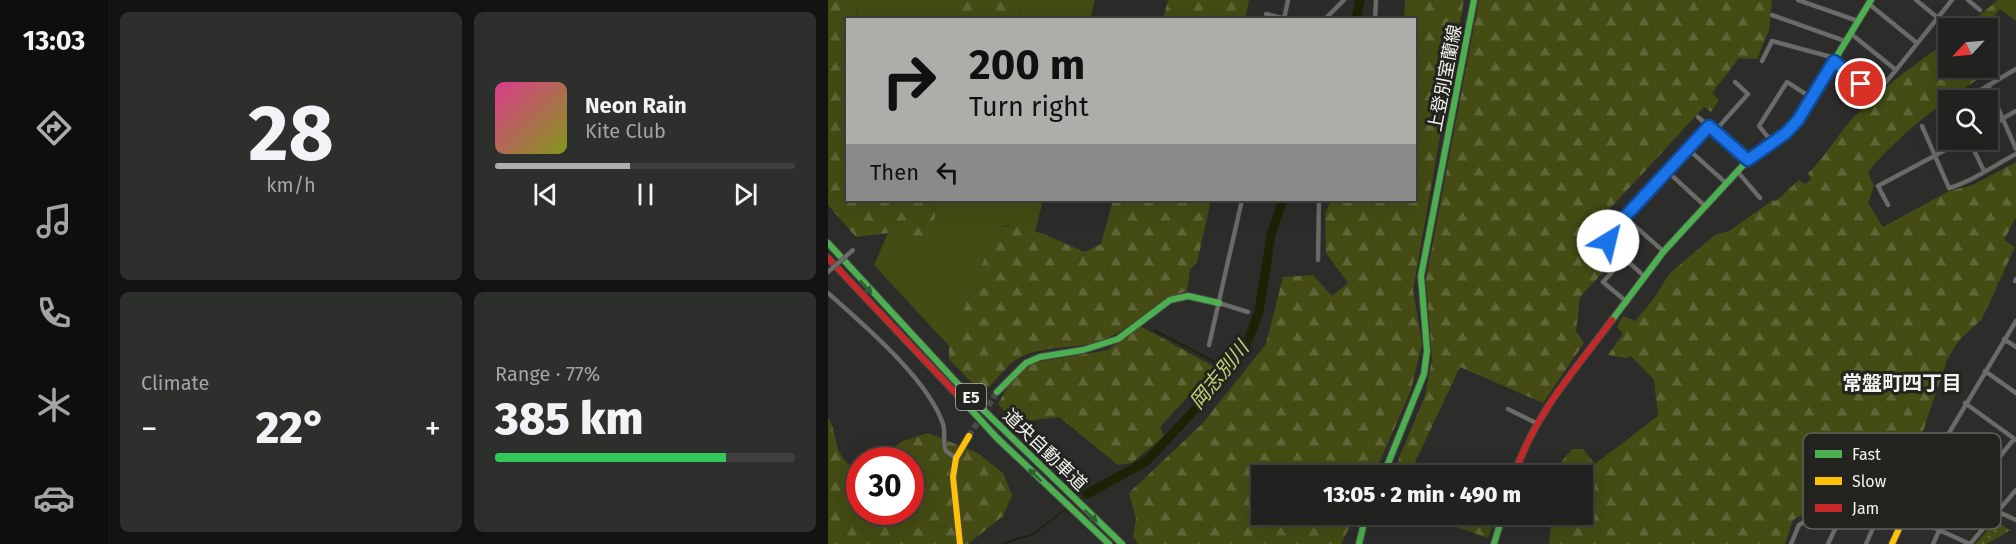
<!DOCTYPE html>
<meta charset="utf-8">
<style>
body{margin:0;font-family:"Fira Sans","Noto Sans JP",sans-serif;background:#2d2f2d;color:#f1f3f6;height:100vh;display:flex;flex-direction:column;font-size:22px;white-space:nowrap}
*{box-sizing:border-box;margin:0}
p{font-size:20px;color:#a2a4a5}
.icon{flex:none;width:33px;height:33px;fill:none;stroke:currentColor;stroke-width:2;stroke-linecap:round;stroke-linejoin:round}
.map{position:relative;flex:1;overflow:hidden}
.details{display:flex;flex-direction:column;gap:12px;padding:12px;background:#121312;width:720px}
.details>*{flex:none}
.top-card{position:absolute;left:18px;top:18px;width:570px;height:183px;border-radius:0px;box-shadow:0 6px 24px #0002,0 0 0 2px #3e3f3e;background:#adaeaa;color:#111;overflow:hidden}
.needle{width:39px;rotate:244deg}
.controls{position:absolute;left:1110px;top:18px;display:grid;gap:12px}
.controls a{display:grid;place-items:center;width:60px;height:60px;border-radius:0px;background:#212220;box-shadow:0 6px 24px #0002,0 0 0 2px #3e3f3e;font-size:30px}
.speed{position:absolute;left:18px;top:447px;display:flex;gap:12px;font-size:30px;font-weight:700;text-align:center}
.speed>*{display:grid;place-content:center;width:78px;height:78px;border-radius:50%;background:#212220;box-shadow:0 6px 24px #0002,0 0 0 2px #3e3f3e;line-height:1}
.speed .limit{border:9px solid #d22;background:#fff;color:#111}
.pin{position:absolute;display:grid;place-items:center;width:51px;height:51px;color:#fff;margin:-26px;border:3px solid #fff;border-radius:50%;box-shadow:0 2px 6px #0007}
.me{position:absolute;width:66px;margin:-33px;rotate:36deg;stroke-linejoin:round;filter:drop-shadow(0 0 4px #0008)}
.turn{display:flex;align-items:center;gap:21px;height:126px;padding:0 24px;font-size:27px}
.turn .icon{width:78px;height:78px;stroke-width:2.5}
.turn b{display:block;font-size:42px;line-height:51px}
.then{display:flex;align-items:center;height:57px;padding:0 24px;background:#0003;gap:12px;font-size:22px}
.big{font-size:45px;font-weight:800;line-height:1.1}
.details .tile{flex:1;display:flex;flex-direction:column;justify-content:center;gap:9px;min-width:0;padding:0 21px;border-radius:9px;background:#2d2f2d}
.details .dial{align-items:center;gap:0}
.dial b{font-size:78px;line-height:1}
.song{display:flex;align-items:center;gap:18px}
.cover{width:72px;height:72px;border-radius:9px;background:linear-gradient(135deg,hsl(330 70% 55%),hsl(70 70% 35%))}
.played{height:6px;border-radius:3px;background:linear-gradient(90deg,#adaeaa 45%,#3e3f3e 45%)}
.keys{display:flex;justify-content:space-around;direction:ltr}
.heat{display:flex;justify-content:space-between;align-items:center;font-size:33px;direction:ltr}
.charge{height:9px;border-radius:4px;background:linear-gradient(90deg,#34c759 77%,#3e3f3e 0)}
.details .tiles{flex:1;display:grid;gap:12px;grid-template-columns:repeat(2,1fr)}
.trip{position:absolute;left:423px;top:465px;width:342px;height:60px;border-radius:0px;background:#212220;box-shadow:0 6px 24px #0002,0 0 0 2px #3e3f3e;font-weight:800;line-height:60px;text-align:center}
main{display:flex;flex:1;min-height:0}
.tab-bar{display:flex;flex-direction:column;width:108px;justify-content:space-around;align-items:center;background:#0d0e0d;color:#a2a4a5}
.tab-bar .icon{width:42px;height:42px}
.tab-bar .current{color:#adaeaa}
.tab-bar b{font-size:27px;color:#f1f3f6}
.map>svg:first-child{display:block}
.grass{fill:#444b13}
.forest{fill:url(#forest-firs)}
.park{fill:url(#park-dots)}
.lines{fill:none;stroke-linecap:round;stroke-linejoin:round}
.stream{stroke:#1d2204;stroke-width:1.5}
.river{stroke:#1d2204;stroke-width:9}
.secondary-tunnel{stroke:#4a4b48;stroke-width:6;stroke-dasharray:6 3;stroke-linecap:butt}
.street-casing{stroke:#494a47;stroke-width:5}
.fast-casing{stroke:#494a47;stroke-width:8}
.slow-casing{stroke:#494a47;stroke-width:8}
.jam-casing{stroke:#494a47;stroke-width:8}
.street{stroke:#6b6b69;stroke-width:4}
.fast{stroke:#4caf50;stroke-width:6}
.slow{stroke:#ffc107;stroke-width:6}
.jam{stroke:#c62828;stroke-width:6}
.street-bridge-casing{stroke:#494a47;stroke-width:5;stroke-linecap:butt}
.street-bridge{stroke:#6b6b69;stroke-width:4}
.oneway{fill:#335c33}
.route-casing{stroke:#114b97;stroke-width:15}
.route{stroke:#1a73e8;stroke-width:10}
.labels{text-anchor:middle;stroke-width:6;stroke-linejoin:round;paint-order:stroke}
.shield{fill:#23241f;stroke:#b4b5b1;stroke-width:1.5}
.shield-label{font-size:16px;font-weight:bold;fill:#f2f3ef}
.street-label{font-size:18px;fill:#f2f3ef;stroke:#23241f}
.water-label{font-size:20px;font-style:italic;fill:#c5d376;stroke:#23241f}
.neighbourhood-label{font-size:20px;font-weight:bold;fill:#f2f3ef;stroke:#23241f}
.key{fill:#23241f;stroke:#61625d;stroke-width:1.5}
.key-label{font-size:16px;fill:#f2f3ef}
</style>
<main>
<nav class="tab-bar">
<b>13:03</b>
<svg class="icon current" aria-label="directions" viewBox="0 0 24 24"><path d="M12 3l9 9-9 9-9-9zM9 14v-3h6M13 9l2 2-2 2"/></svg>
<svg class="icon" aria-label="music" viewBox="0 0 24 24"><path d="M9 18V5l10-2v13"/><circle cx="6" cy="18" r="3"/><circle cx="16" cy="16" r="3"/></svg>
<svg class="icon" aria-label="phone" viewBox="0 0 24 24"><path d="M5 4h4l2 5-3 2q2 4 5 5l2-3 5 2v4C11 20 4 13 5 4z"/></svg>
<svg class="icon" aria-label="climate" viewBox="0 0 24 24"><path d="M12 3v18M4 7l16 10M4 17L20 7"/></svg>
<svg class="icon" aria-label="car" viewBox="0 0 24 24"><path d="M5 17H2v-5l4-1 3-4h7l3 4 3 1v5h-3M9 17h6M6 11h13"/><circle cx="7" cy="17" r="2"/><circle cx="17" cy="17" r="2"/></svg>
</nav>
<section class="details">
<div class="tiles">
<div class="tile dial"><b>28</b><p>km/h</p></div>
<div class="tile">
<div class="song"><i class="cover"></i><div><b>Neon Rain</b><p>Kite Club</p></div></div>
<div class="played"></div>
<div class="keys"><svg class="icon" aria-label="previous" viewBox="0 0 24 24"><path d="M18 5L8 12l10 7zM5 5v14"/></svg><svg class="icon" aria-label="pause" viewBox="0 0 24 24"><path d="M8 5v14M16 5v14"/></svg><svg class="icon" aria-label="next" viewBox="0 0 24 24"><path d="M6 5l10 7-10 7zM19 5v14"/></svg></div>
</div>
<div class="tile"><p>Climate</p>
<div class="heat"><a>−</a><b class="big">22°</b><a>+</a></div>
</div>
<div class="tile"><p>Range · 77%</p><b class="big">385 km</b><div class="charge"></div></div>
</div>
</section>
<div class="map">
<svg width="1188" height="544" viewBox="0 0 1188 544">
<defs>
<pattern id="forest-firs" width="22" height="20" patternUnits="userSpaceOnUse" patternTransform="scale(1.5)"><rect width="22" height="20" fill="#444b13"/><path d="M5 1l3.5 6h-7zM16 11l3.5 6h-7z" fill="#5f6536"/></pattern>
<pattern id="park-dots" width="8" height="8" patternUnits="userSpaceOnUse" patternTransform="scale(1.5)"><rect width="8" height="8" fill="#444b13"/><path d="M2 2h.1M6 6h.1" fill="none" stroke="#5f6536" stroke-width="1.8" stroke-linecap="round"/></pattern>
</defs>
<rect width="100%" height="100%" fill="#2c2d2a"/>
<path class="grass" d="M29,0H121L122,19L28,20Z
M196,0H267L262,19L189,20Z
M108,200H215L207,232L179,225L169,227L121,346L46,265L60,233L72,238L107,218Z"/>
<path class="forest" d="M0,0H29L28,19L20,20V200H108L107,218L91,239L72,238L60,233L28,237L0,205Z
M121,0H196L189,19L122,20Z
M340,0H421L417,19H335Z
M577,0H636L585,290L594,344L583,390L546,475L434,476V514L528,515L513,544H310L305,536L308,519L301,493L374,424L438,344L455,277L485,275L504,296L520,283L498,253L497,213L504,200H586V20L576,19Z
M651,0H944L941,30L929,59L911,58L884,93L891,100L883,112L876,107L777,214L768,253L778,269L752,297L748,331L756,343L715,403L632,367L581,475H564L597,396L604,359L598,279Z
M1170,0H1188V21L1172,9L1157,28H1136Z
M1160,32L1171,46L1163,56V71C1119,98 1073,132 1040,172L1046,186L1040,203L1055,227L1121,191L1145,185L1188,162V217L1176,240L1187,247L1154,319L1131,340L1119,360L1089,449H1053L1021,488L965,520L957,544H721L724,515L754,514V476L728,475L729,467L744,449H755L767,464L830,416L826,380L803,356L798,358L780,355L795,334L789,327L795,316L807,321L824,301L842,273L887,235L901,231L945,200L948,201L971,180L978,184L983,179L980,173C999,156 1009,134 1027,116C1055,87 1087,64 1120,41V68H1160Z
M285,200H383L369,263L362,269L359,291C329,300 309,324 280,338C252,351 219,343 191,358C180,364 170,378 161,387L147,386L121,359V346L169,227C197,221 231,242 257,252L273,244Z
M312,326L387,367L332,427L336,436L304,463L290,465L231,417L187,422L170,404L188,372L210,362L280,350Z
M0,417C12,437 3,459 31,469L32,512H82V460H49L75,441L100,433L150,453L175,473L184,495L175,516L140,544H0Z
M661,514L667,517L660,538L594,515Z"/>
<path class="park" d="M1167,522L1183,530L1158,544H1147Z"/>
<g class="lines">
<path class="stream" d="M326,330L391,364
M251,500L259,494
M174,544L205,534L238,509"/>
<path class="river" d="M528,20L532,0
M259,494L319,461L384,391L417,348L431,312L443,235L455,200"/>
<path class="secondary-tunnel" d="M141,436L169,392"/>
<defs>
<path id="street" d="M970,0L1030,21
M1088,0L1110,18
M1140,0L1152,10
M1041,4L1089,43
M438,14L463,20
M944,15L1017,41
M456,19L460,0
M496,20L516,0
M547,20L548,0
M1022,33L1068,70L1124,0
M934,61L944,41L1007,58
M1006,61L1047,95L1068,70
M1160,85L1188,149
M1151,91L1188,69
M870,117L920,160
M1094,126L1121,188C1145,181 1165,166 1188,154
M1160,127L1188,111
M887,131L920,94L907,82
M1141,140L1156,171
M944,142L931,126L959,82L984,98
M860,149L898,183
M839,171L877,206
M909,171L932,198
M1060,205L1050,186L1136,140
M798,218L835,251
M796,259L775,282L799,302
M490,260L491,200
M817,277L784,247L780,241L782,233L881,126
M1187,281L1188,279
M0,293C36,325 100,379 115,424C118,433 114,442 118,451L128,458
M391,303L420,312
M1176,339L1188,347
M381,345L414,200
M1157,371L1188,393
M1137,403L1188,440
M680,409L708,423
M1094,478L1188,321
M1025,491L1142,544
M1139,498L1186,439
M963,544L971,525L1022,494
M1000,544L1025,491L1051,457L1188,520
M1038,544L1055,505
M1105,544L1111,531
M1142,544L1188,490"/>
<path id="fast" d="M0,243L142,397L294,544
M784,320L836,251L920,160L958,133L970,120L1043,0
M169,392L198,363L212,357L255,350L290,339L342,300L360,296L391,303
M135,401L169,438L281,544
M555,476L596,374L599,351L593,276L646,0
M531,544L538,514
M666,544L675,514"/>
<path id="slow" d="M132,544L125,477L128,458L141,436
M1064,544L1094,478"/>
<path id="jam" d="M0,258L135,401
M686,476C705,416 747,370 784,320"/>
</defs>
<use href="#street" class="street-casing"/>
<use href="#fast" class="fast-casing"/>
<use href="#slow" class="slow-casing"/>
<use href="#jam" class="jam-casing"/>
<use href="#street" class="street"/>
<use href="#fast" class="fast"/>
<use href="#slow" class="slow"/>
<use href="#jam" class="jam"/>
<defs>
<path id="street-bridge" d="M0,272L25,250"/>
</defs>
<use href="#street-bridge" class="street-bridge-casing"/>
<use href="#street-bridge" class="street-bridge"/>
</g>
<defs><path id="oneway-solid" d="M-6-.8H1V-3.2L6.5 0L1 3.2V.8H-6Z" transform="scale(1.5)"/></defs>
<g class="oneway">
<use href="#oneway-solid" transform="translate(38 287) rotate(49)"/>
<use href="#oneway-solid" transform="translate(207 475) rotate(-136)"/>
<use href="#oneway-solid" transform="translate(263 516) rotate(43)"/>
</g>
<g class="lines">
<defs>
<path id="route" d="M780,241L782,233L881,126L920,160L958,133L970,120L1006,61L1033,84"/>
</defs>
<use href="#route" class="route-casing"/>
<use href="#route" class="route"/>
</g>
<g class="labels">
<rect class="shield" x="128" y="384" width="30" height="26" rx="4.5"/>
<g class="shield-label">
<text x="143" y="403">E5</text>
</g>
<g class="street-label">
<text transform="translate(617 78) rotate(-79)" y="6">上登別室蘭線</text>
<text transform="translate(217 450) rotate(44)" y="6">道央自動車道</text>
</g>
<g class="water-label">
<text transform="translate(391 375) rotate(-51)" y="7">岡志別川</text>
</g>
<g class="neighbourhood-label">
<text x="1074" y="390">常盤町四丁目</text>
</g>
</g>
<rect x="975" y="433" width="198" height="96" rx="9" class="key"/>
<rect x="987" y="450" width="27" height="8" fill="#4caf50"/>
<rect x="987" y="477" width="27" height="8" fill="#ffc107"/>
<rect x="987" y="504" width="27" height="8" fill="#c62828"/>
<g class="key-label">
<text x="1024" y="460">Fast</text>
<text x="1024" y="487">Slow</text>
<text x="1024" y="514">Jam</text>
</g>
</svg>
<div class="controls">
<a><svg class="needle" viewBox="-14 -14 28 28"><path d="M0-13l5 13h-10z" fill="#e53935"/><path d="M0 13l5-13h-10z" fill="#a2a4a5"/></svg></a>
<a><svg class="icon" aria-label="search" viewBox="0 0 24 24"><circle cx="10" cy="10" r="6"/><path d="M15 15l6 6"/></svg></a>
</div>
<div class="speed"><div class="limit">30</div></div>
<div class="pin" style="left:1033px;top:84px;background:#d93025"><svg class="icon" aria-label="arrive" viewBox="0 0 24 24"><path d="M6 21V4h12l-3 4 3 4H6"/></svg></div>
<svg class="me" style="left:780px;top:241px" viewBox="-20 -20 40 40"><circle r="19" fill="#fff"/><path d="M0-13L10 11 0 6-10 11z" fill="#1a73e8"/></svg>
<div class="trip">13:05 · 2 min · 490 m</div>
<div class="top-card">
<div class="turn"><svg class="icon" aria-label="right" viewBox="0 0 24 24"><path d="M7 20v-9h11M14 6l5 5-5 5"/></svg><div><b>200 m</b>Turn right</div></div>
<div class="then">Then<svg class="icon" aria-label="left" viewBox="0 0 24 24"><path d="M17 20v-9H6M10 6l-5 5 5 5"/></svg></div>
</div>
</div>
</main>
